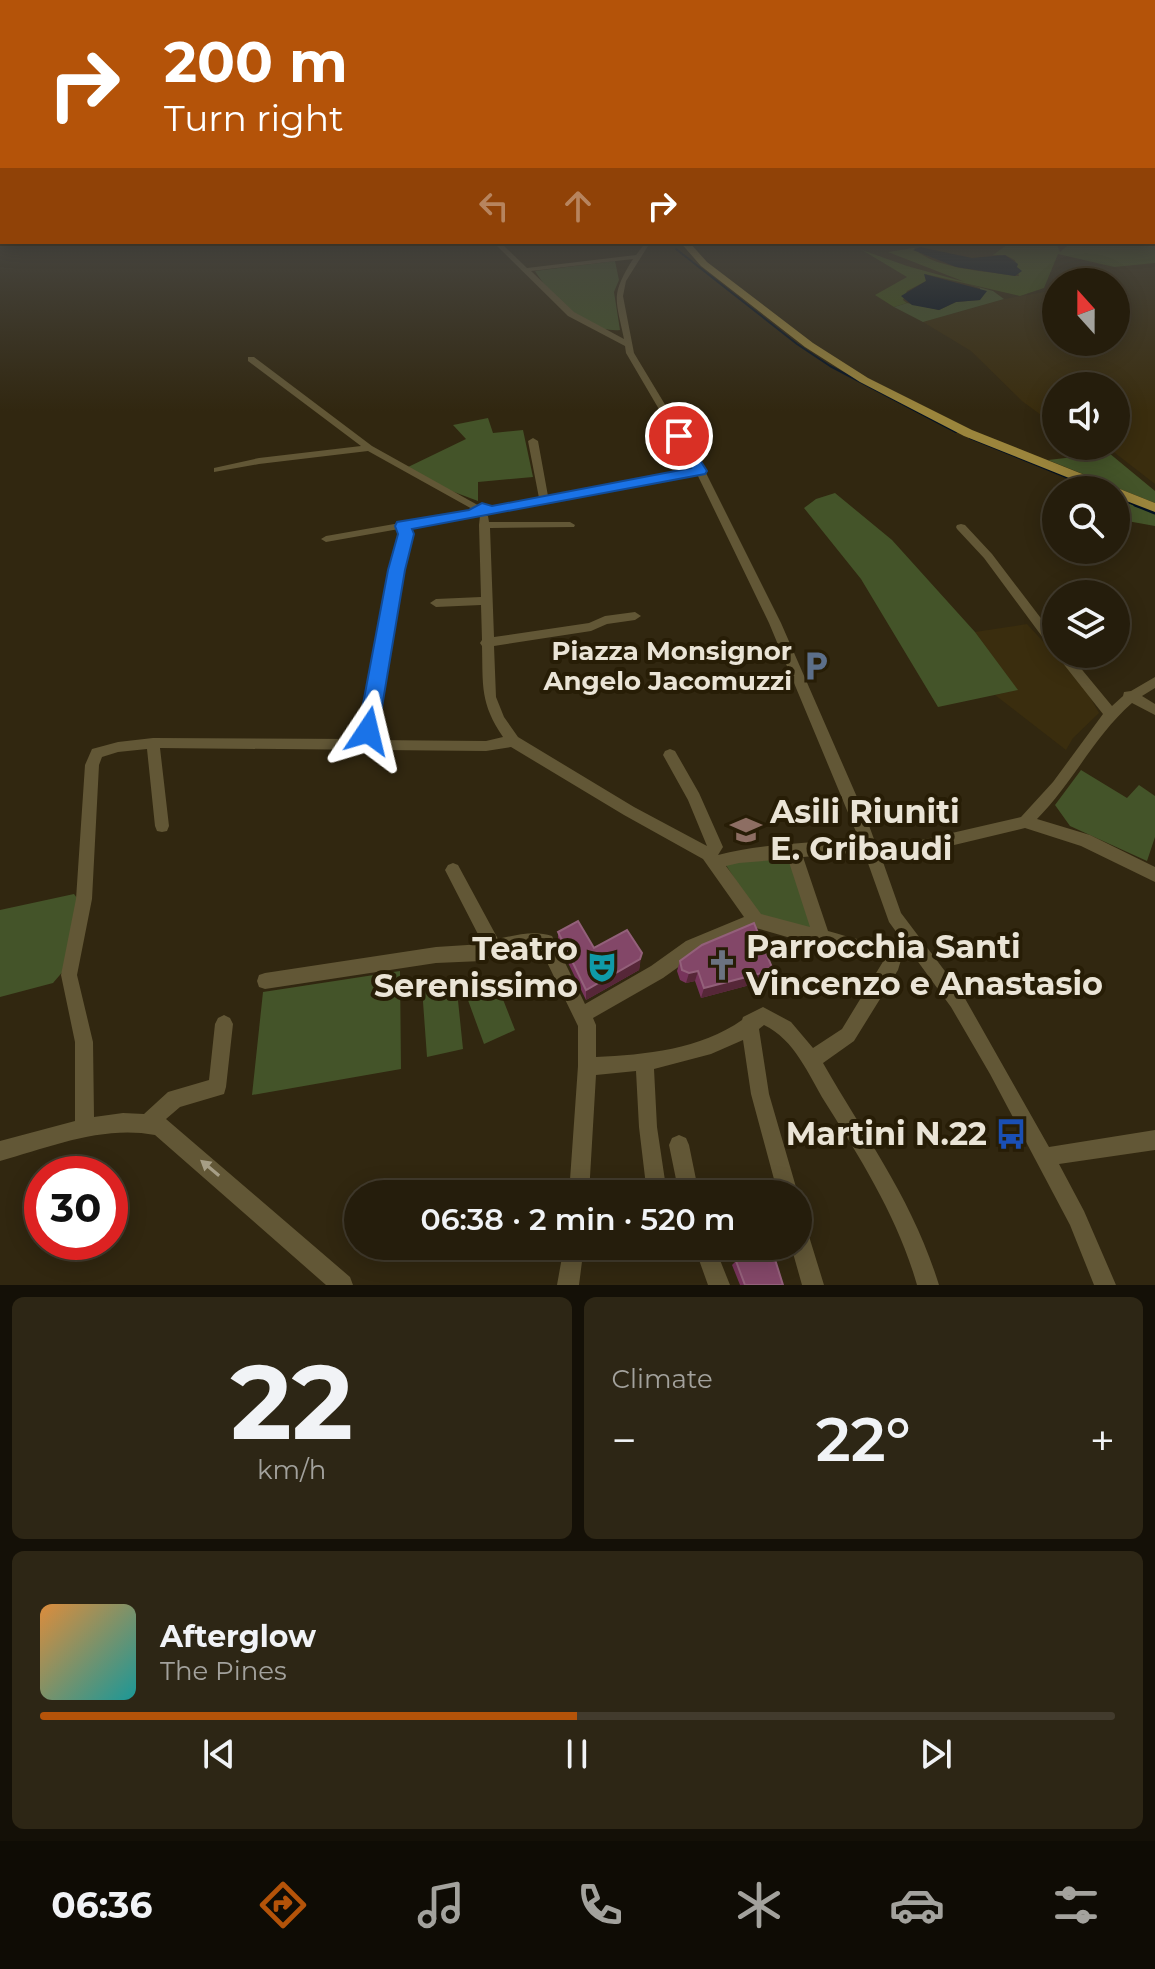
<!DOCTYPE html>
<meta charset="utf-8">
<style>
body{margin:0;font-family:Montserrat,sans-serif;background:#2d2615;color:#f1f3f6;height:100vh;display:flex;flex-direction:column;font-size:30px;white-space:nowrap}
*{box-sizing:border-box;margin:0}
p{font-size:26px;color:#a3a29d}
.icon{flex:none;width:44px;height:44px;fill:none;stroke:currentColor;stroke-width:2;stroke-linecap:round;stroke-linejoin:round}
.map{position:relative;height:1285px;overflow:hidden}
.panel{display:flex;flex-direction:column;gap:12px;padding:12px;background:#141007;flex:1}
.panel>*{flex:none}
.top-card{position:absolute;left:0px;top:0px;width:1156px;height:244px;box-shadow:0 4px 20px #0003,0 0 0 2px #423b2d;background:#b45309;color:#fff;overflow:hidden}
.needle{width:52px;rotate:339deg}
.tools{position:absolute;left:1042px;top:268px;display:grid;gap:16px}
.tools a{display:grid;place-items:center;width:88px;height:88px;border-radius:50%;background:#251d0c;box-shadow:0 4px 20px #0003,0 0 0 2px #423b2d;font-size:40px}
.speed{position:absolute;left:24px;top:1156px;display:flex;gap:16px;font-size:40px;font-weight:700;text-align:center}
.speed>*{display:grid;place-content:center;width:104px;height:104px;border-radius:50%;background:#251d0c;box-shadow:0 4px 20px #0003,0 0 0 2px #423b2d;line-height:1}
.speed .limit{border:12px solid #d22;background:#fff;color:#111}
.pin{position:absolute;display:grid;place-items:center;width:68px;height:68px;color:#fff;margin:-34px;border:4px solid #fff;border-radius:50%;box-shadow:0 2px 8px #0007}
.me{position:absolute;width:88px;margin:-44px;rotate:10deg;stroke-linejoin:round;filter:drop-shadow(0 0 6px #0008)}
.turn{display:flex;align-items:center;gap:28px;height:168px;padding:0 32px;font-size:36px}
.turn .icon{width:104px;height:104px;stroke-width:2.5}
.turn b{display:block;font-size:56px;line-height:68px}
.lanes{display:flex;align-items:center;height:76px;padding:0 32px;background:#0003;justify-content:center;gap:40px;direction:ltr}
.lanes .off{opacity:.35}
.big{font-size:60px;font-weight:600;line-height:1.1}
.panel .tile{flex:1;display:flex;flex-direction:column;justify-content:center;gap:12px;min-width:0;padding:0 28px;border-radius:12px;background:#2d2615}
.panel .dial{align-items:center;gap:0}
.dial b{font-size:104px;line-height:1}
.song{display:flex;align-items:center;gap:24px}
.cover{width:96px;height:96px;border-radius:12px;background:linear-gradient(135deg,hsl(30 70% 55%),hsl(180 70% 35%))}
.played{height:8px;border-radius:4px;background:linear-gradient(90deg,#b45309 50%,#423b2d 50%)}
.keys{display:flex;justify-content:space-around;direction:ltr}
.heat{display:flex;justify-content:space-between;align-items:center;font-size:44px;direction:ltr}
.panel .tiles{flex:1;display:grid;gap:12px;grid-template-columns:1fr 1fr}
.tile:last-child{grid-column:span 2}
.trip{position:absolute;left:344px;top:1180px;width:468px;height:80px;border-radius:40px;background:#251d0c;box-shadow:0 4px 20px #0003,0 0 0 2px #423b2d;font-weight:600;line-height:80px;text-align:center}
.menu{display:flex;height:128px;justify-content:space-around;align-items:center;background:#0f0c05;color:#a3a29d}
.menu .icon{width:56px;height:56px}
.menu .current{color:#b45309}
.menu b{font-size:36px;color:#f1f3f6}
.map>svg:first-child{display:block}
.built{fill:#3a2d0e}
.green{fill:#445429}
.forest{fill:#415517}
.water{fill:#021022}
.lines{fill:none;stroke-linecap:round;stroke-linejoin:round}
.stream-far1{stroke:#021022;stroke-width:2}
.stream{stroke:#021022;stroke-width:3}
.minor{fill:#625736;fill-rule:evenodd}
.major{fill:#9b853c;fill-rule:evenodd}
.wall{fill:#77345b}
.shaded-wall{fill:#562738}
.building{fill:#834768;stroke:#93607a;stroke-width:2}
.oneway{fill:#a69e86}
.route{fill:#1a73e8;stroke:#114b97;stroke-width:2}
.labels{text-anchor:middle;stroke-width:8;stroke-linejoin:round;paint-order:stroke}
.poi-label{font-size:26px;font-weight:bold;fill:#eae4d6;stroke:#271d06;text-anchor:end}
.near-poi-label{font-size:32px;font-weight:bold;fill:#eae4d6;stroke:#271d06;text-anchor:start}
</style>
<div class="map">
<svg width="1155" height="1285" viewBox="0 0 1155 1285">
<rect width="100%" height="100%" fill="#312710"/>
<path class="built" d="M1155,263V484L1106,446H1116V386H1056V426L1022,401L971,351L923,322L1004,299L1056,290V342H1116V282H1069L1081,267Z
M1027,624L1083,685L1099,713L1073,738L1066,750L995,695L1017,690L975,632Z"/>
<path class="green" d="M615,261L619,280L614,292L620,330C585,333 552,298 535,271Z
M964,283L993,291L1004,299L923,322L894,307L907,303L939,310L956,302L980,300V288Z
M488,418L493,433L523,430L533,477L478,482V501L446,489L406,468L466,439L453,425Z
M1109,453L1155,491V503L1048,460Z
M835,493L892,540L975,632L1018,690L938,707L861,579L804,508L816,499Z
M1116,498L1155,514V526L1116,519Z
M1081,770L1127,798L1139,785L1155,796V837L1147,861L1070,826L1055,805Z
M791,852L819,933L759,917L724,862Z
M74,894L77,898L65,969L53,983L0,997V910Z
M400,971L401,1069L252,1095L263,992Z
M495,979L515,1030L484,1044L465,992Z
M456,981L463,1049L427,1057L422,988Z"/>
<path class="forest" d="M1155,231V263L1114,267L1058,254L1044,288L1020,296L925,274L926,281L907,291L903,300L907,303L894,307L875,295L907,277L862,250L907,266L965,282L888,252L914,248C933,269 987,271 1015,276H1019L1015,260L1005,255H993L1008,244L1049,246L1046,242H1056L1060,252L1067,246L1065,242H1154Z"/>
<path class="water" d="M920,247L972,258L1005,255L1018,264L1017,267L1022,271L1015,276L956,267L913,250Z
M924,274L987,291L980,300L956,302L939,310L912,305L901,296L926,281Z"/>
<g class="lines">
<path class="stream-far1" d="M676,249L797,344L830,366L956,432
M970,438L1098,490
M1116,497L1140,507"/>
<path class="stream" d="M1135,505L1155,513"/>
<path class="minor" d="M493,242H500L527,268L636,255L646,242H685L688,244L685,246H648L626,281L623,296L634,353L705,471L781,623L867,820L878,850L1021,817L1053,782L1103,714L1058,657L1056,654H1069L1112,706L1123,696L1124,692L1131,691L1155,677V688L1142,696L1155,704V715L1132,703C1094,736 1073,783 1037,819L1090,835L1155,867V882L1081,846L1025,828L883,862L901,913L963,995L1049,1147L1155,1130V1150L1059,1164L1084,1211L1116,1285H1094L1070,1225L990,1074L951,1007L916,959L901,960L898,970L854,1041L823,1063C867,1140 912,1198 939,1285H917C898,1218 862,1161 825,1102C808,1074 795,1040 764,1025L759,1029L769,1094L798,1194H778L751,1094L743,1040L711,1054L654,1069L657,1127L667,1194H647L639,1127L636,1071L596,1075L589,1194H569L578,1066V1026L541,950H522L494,956L482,961L436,963L265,989L259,987L257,981L259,975L265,973L436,947L483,944L445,870L448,865L453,863L458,865L498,939C515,935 535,930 552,936L585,1004L651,966L686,941L744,917L703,859L624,815L511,747L486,751L160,748L169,826L167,831L162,832L157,831L155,826L147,749L118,752L102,757L99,765L92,899L77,975L93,1042L94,1117L123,1113L144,1114L168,1092L209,1080L215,1024L218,1018L224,1015L230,1018L233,1024L226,1087L224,1094L180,1107L166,1119L350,1277L353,1285H326L155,1135C103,1125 50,1147 0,1161V1141L75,1121V1042L61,975L76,899L85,765L92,749L118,742L153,738L357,739L361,731L392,570L401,534L399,529L326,542L321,539L326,536L474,510L368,451L259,464L214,472V468L259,458L361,446L248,361V357H254L372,446L483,508L478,511V515L409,528L411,534L402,570L375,731L370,740L486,741L503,737C480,703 483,686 482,646L480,643L482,640L481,605L436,607L430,603L436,599L481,597L479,525L480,516H488L489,522H570L575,525L574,527L490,528L494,637L589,623L605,616L635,612L641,616L635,620L607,624L591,631L494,646L496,697L504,717L518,737L634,807L707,846L688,800L663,755L665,751L670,749L675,751L699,793L723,847L718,855C764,843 812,843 859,839L769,623L697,474L492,513L487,510L492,507L539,498L528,441L533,438L538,441L548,496L694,469L626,353L625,346L568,316ZM633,259C610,296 616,299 624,339L574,312L531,271ZM864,852L889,922L905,944C879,946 852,938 828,931L803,857ZM788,859L810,927L761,914L726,866L739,863ZM756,928L822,947L884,960L842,1029L813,1048L791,1022L763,1007L743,1017L742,1020C701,1049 645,1055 596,1057V1025L593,1018L663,978L698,953Z
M961,524L965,525L992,554L1056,638V651L1052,650L984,558L957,529L956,527L957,525Z
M679,1135L686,1138L689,1145L699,1194H679L669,1145L672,1138Z
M798,1223L805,1226L808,1233L824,1285H802L791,1246H798Z
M564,1246H584L579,1285H557Z
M694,1246H772L769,1253L730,1262L718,1255L730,1285H708Z"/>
<path class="major" d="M680,242H689L707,262L813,343L868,378L972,430L1155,503V512L1116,497V490H1099L964,436L860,382L805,347L701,266Z"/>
</g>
<path class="wall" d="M558,932L594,948L640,963L639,970L586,1000L558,942Z
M680,961L773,970L769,980L701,998L695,981L686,983L680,980L677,971Z
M736,1261L783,1285H740L732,1265Z"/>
<path class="shaded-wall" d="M642,953L639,970L586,1000V990Z
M773,970L769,980L701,998L704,988Z
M698,971L695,981L686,983L689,973Z"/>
<path class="building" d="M578,921L594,948L627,930L642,953L640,959L586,990L558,932Z
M754,923L773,970L704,988L698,971L689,973L682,970L680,961L702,945Z
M773,1253L783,1285H745L736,1261Z"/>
<defs><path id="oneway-solid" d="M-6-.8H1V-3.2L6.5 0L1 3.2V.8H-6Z" transform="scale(2)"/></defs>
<use class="oneway" href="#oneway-solid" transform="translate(210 1168) rotate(-140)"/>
<linearGradient id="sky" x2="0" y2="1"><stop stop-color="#1b1509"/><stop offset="0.56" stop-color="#484742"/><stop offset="1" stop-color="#484742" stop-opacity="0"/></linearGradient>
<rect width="1155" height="411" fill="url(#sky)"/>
<path class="route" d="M679,432L683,433L707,471L705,474L412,529L414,534L405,570L378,731L375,736H360L358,731L388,570L398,534L395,526L397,522L469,510L482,503L492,506L691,468L672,436Z"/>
<defs>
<symbol id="parking-bare" viewBox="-9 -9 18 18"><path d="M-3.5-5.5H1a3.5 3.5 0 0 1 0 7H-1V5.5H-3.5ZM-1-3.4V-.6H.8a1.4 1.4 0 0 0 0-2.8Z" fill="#5c6f8a" stroke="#271d06" stroke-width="2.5" paint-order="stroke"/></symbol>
<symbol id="school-bare" viewBox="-9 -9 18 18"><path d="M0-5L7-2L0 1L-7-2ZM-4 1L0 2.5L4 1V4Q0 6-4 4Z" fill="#8d6e63" stroke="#271d06" stroke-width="2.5" paint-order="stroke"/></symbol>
<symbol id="church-bare" viewBox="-9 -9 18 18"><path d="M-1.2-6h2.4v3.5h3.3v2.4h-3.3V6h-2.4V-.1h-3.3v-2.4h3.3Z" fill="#6b7280" stroke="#271d06" stroke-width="2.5" paint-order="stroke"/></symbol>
<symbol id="theatre-bare" viewBox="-9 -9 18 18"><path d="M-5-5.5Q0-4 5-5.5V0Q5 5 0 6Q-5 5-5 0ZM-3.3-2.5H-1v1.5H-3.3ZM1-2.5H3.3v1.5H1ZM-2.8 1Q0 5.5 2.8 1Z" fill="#0f9aa8" stroke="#271d06" stroke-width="2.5" paint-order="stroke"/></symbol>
<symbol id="bus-bare" viewBox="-9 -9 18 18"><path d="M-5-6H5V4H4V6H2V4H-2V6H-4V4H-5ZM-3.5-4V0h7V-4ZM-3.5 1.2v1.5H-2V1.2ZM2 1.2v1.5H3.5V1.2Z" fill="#1a4fb4" stroke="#271d06" stroke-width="2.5" paint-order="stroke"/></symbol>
</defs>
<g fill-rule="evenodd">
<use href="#parking-bare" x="794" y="644" width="44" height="44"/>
<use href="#school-bare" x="724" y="808" width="44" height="44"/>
<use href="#church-bare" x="700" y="943" width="44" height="44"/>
<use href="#theatre-bare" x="580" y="945" width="44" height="44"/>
<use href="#bus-bare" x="989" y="1112" width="44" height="44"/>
</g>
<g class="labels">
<g class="poi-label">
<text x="792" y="660">Piazza Monsignor<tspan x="792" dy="30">Angelo Jacomuzzi</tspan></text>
</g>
<g class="near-poi-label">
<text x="770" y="823">Asili Riuniti<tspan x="770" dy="37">E. Gribaudi</tspan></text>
<text x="746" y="958">Parrocchia Santi<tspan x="746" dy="37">Vincenzo e Anastasio</tspan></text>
<text x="578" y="960" text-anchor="end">Teatro<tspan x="578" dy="37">Serenissimo</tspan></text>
<text x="987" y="1145" text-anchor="end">Martini N.22</text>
</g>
</g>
</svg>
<div class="tools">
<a><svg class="needle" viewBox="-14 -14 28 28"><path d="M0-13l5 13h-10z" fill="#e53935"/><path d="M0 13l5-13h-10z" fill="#a3a29d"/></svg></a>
<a><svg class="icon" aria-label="sound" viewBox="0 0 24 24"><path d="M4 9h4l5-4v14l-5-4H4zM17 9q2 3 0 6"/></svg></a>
<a><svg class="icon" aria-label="search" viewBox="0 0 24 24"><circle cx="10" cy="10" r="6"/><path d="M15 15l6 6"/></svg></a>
<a><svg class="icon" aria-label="layers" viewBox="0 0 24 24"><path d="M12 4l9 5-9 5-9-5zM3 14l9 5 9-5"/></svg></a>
</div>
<div class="speed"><div class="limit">30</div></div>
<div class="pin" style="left:679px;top:436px;background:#d93025"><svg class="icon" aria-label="arrive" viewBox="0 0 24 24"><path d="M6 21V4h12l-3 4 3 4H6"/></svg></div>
<svg class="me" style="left:368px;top:731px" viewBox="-20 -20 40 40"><path d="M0-17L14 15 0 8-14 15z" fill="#1a73e8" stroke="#fff" stroke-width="4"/></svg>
<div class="trip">06:38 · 2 min · 520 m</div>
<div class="top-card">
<div class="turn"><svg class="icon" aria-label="right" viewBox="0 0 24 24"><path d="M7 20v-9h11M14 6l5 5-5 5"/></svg><div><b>200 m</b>Turn right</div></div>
<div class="lanes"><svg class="icon off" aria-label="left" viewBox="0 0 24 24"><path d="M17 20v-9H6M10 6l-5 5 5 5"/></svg><svg class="icon off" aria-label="ahead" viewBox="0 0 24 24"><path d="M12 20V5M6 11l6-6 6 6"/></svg><svg class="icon" aria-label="right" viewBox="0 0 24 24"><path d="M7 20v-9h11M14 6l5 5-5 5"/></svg></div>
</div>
</div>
<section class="panel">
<div class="tiles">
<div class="tile dial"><b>22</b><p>km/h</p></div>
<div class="tile"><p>Climate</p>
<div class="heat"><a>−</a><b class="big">22°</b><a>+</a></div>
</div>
<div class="tile">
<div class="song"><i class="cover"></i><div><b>Afterglow</b><p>The Pines</p></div></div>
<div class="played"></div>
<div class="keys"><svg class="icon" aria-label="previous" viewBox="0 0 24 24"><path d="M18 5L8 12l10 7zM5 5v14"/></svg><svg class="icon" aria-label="pause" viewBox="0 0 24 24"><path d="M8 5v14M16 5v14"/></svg><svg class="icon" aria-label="next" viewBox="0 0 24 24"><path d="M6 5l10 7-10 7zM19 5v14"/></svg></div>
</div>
</div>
</section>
<nav class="menu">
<b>06:36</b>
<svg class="icon current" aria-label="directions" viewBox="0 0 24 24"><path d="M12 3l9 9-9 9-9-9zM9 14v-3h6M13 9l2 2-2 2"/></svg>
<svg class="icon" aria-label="music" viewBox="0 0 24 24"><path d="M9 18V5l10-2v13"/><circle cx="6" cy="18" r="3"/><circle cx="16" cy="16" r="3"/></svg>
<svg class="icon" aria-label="phone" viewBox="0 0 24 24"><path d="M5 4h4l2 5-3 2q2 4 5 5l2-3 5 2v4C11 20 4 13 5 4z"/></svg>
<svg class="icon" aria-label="climate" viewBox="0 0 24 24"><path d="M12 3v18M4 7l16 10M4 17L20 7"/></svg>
<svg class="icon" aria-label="car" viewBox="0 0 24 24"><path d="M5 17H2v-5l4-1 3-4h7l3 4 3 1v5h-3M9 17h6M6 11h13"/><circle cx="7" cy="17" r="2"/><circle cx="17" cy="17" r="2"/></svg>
<svg class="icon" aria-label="filters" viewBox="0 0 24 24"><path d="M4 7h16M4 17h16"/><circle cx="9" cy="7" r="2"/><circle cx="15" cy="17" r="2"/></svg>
</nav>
